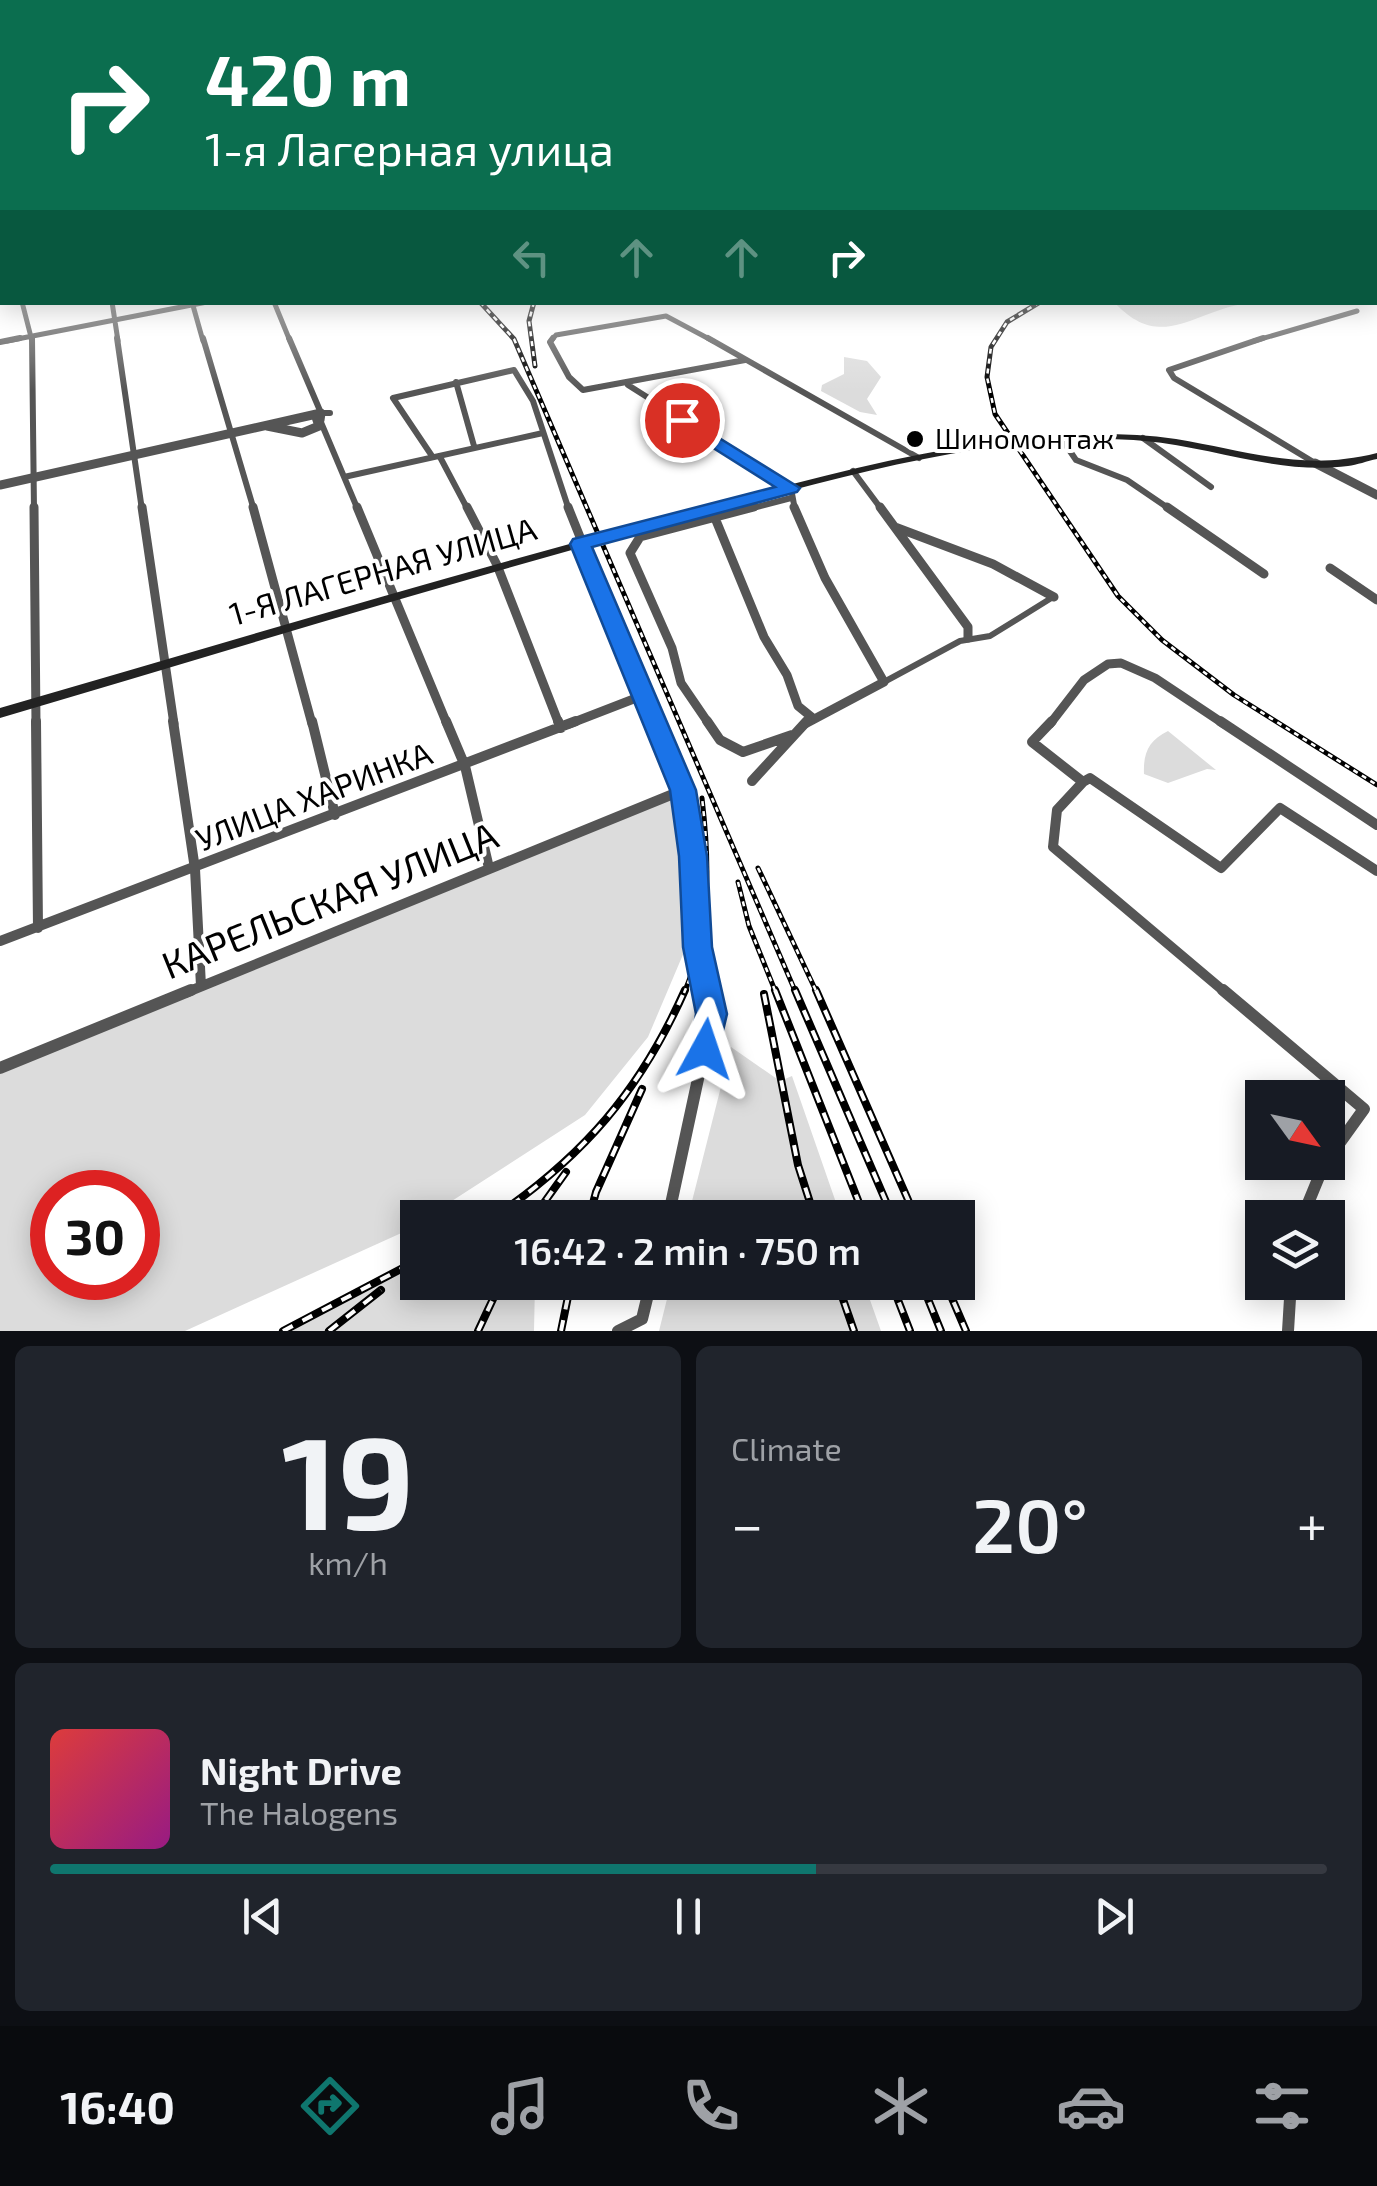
<!DOCTYPE html>
<meta charset="utf-8">
<style>
body{margin:0;font-family:"Exo 2",sans-serif;background:#20242c;color:#f1f3f6;height:100vh;display:flex;flex-direction:column;font-size:38px;white-space:nowrap}
*{box-sizing:border-box;margin:0}
p{font-size:32px;color:#9ea1a6}
.icon{flex:none;width:55px;height:55px;fill:none;stroke:currentColor;stroke-width:2;stroke-linecap:round;stroke-linejoin:round}
.map{position:relative;height:1331px;overflow:hidden}
.side{display:flex;flex-direction:column;gap:15px;padding:15px;background:#0d0f14;flex:1}
.side>*{flex:none}
.top-card{position:absolute;left:0px;top:0px;width:1378px;height:305px;box-shadow:0 5px 25px #0003;background:#0b6e4f;color:#fff;overflow:hidden}
.needle{width:65px;rotate:123deg}
.buttons{position:absolute;left:1245px;top:1080px;display:grid;gap:20px}
.buttons a{display:grid;place-items:center;width:100px;height:100px;border-radius:0px;background:#171b24;box-shadow:0 5px 25px #0003;font-size:50px}
.speed{position:absolute;left:30px;top:1170px;display:flex;gap:20px;font-size:50px;font-weight:700;text-align:center}
.speed>*{display:grid;place-content:center;width:130px;height:130px;border-radius:50%;background:#171b24;box-shadow:0 5px 25px #0003;line-height:1}
.speed .limit{border:15px solid #d22;background:#fff;color:#111}
.pin{position:absolute;display:grid;place-items:center;width:85px;height:85px;color:#fff;margin:-42px;border:5px solid #fff;border-radius:50%;box-shadow:0 2px 10px #0007}
.me{position:absolute;width:110px;margin:-55px;rotate:5deg;stroke-linejoin:round;filter:drop-shadow(0 0 8px #0008)}
.turn{display:flex;align-items:center;gap:35px;height:210px;padding:0 40px;font-size:45px}
.turn .icon{width:130px;height:130px;stroke-width:2.5}
.turn b{display:block;font-size:70px;line-height:85px}
.lanes{display:flex;align-items:center;height:95px;padding:0 40px;background:#0003;justify-content:center;gap:50px;direction:ltr}
.lanes .off{opacity:.35}
.big{font-size:75px;font-weight:600;line-height:1.1}
.side .widget{flex:1;display:flex;flex-direction:column;justify-content:center;gap:15px;min-width:0;padding:0 35px;border-radius:15px;background:#20242c}
.side .dial{align-items:center;gap:0}
.dial b{font-size:130px;line-height:1}
.song{display:flex;align-items:center;gap:30px}
.cover{width:120px;height:120px;border-radius:15px;background:linear-gradient(135deg,hsl(0 70% 55%),hsl(310 70% 35%))}
.played{height:10px;border-radius:5px;background:linear-gradient(90deg,#0f766e 60%,#363941 60%)}
.keys{display:flex;justify-content:space-around;direction:ltr}
.heat{display:flex;justify-content:space-between;align-items:center;font-size:55px;direction:ltr}
.side .tiles{flex:1;display:grid;gap:15px;grid-template-columns:1fr 1fr}
.widget:last-child{grid-column:span 2}
.trip{position:absolute;left:400px;top:1200px;width:575px;height:100px;border-radius:0px;background:#171b24;box-shadow:0 5px 25px #0003;font-weight:600;line-height:100px;text-align:center}
.tabs{display:flex;height:160px;justify-content:space-around;align-items:center;background:#090b0e;color:#9ea1a6}
.tabs .icon{width:70px;height:70px}
.tabs .on{color:#0f766e}
.tabs b{font-size:45px;color:#f1f3f6}
.map>svg:first-child{display:block}
.green{fill:#dcdcdc;fill-rule:evenodd}
.lines{fill:none;stroke-linecap:round;stroke-linejoin:round}
.pedestrian{stroke:#555;stroke-width:6}
.minor-far4{stroke:#555;stroke-width:5}
.minor-far3{stroke:#555;stroke-width:6}
.minor-far2{stroke:#555;stroke-width:9}
.minor-far1{stroke:#555;stroke-width:10}
.minor{stroke:#555;stroke-width:12}
.tertiary{stroke:#555;stroke-width:9}
.secondary{fill:#222;fill-rule:evenodd}
.rail-far1-casing{stroke:#000;stroke-width:5}
.rail-casing{stroke:#000;stroke-width:8}
.rail-far1{stroke:#fff;stroke-width:2.5;stroke-dasharray:5;stroke-linecap:butt}
.rail{stroke:#fff;stroke-width:4;stroke-dasharray:11;stroke-linecap:butt}
.route{fill:#1a73e8;stroke:#114b97;stroke-width:2.5}
.poi-dot{fill:#000;stroke:#fff;stroke-width:4}
.labels{text-anchor:middle;stroke-width:8;stroke-linejoin:round;paint-order:stroke}
.far-poi-label{font-size:28px;fill:#000;stroke:#fff;text-anchor:start}
.street-label{font-size:32px;fill:#000;stroke:#fff}
.near-street-label{font-size:38px;fill:#000;stroke:#fff}
</style>
<div class="map">
<svg width="1377" height="1331" viewBox="0 0 1377 1331">
<rect width="100%" height="100%" fill="#fff"/>
<path class="green" d="M1115,303H1249C1194,310 1162,353 1115,303Z
M844,357L867,361L881,377L867,399L877,415L860,412L821,391L822,385L844,374Z
M1168,731L1216,770L1207,769L1168,783L1144,774C1143,753 1149,740 1168,731Z
M673,796L687,945L648,1037L585,1115L427,1217L418,1218L417,1223L408,1230L185,1331H0V1072ZM52,1192H138V1278H52Z
M731,1047L780,1081L792,1076L841,1217H688Z
M417,1265L418,1282L535,1283L534,1331H286Z
M671,1283H864L881,1331H659Z"/>
<g class="lines">
<path class="pedestrian" d="M884,682L960,641L990,636L1053,597"/>
<path class="minor-far4" d="M22,302L32,341
M112,302L118,341
M192,302L203,341
M274,302L290,341
M7,341L207,302
M551,341L556,335L666,316L713,341
M1254,341L1357,311"/>
<path class="minor-far3" d="M32,338L34,510
M117,338L142,510
M203,338L254,510
M289,338L321,413H330
M553,338L550,342L569,377L583,390L745,360
M708,338L919,458
M1263,338L1169,370L1174,378L1315,463
M0,342L20,338
M456,382L474,446
M628,385L791,488L795,510
M320,420L358,510
M1061,438L1076,460L1127,480L1171,510
M1143,438L1211,487
M432,456L393,398L514,370L533,401L569,510
M440,457L468,510
M853,471L882,510
M344,477L543,433
M745,510L791,498"/>
<path class="minor-far2" d="M34,507L36,724
M142,507L174,724
M253,507L312,724
M357,507L447,724
M467,507L497,565L559,724
M568,507L655,724
M794,507L825,578L884,682L805,724
M880,507L968,627V638
M1167,507L1264,574
M715,518L764,637L787,675L798,706L814,719
M895,527L993,564L1054,597
M1330,568L1377,600
M569,724L644,695
M709,724L681,683L672,648L630,553L640,537L754,507
M1050,724L1084,680L1108,664L1121,663L1155,678L1224,724"/>
<path class="minor-far1" d="M36,721L38,928
M173,721L195,869L201,986
M312,721L335,815
M446,721L465,766L489,868
M558,721L561,728
M654,721C664,744 678,769 683,793C699,859 692,927 707,993
M707,721L720,740L743,752L792,735
M1052,721L1032,742L1083,782L1057,810L1053,847L1226,993
M1220,721L1377,825
M752,781L807,721
M1083,782L1090,778L1221,868L1280,808L1377,871
M0,941L576,721
M185,993L683,790"/>
<path class="minor" d="M1223,990L1364,1109L1328,1159
M0,1068L191,990
M668,1218L712,1014L707,990
M1302,1218L1325,1162
M618,1331L642,1319L651,1282
M1288,1331L1291,1282"/>
<path class="tertiary" d="M267,426L302,433L319,426L316,417
M1315,463L1377,495
M0,485L321,413L320,420"/>
<path class="secondary" d="M1098,434C1124,434 1150,435 1176,439C1249,451 1302,472 1377,453V459C1367,461 1357,465 1348,466C1279,475 1213,447 1145,441C1090,436 1033,441 979,449C866,467 757,500 648,529C431,588 216,654 0,718V708C220,644 440,578 662,519C805,481 948,437 1098,434Z"/>
<defs>
<path id="rail-far1" d="M480,302L514,339L796,993
M534,302L529,321L535,366
M1040,302L1007,322L991,347L987,377L995,414L1118,596L1162,640L1234,695L1377,785
M758,868L817,993
M738,882L749,926L776,993
M684,993C711,930 710,864 702,798"/>
<path id="rail" d="M775,990L865,1218
M795,990L893,1218
M816,990L916,1218
M764,994L798,1165L815,1218
M493,1218C584,1156 640,1091 685,990
M533,1218L566,1172
M589,1218L596,1192L642,1089
M837,1282L854,1331
M891,1282L910,1331
M921,1282L941,1331
M945,1282L966,1331
M283,1331L418,1260
M329,1331L381,1290
M478,1331L501,1282
M561,1331L571,1282"/>
</defs>
<use href="#rail-far1" class="rail-far1-casing"/>
<use href="#rail" class="rail-casing"/>
<use href="#rail-far1" class="rail-far1"/>
<use href="#rail" class="rail"/>
</g>
<linearGradient id="sky" x2="0" y2="1"><stop stop-color="#8cadcc"/><stop offset="0.52" stop-color="#fff"/><stop offset="1" stop-color="#fff" stop-opacity="0"/></linearGradient>
<rect width="1377" height="391" fill="url(#sky)"/>
<path class="route" d="M682,415L800,488L797,492L592,547L696,790L707,856L712,947L727,1014L716,1060L705,1065L694,1060L689,1049L696,1014L683,947L679,856L670,790L570,544L573,539L775,487L675,424L673,420Z"/>
<circle class="poi-dot" cx="915" cy="439" r="10"/>
<g class="labels">
<g class="far-poi-label">
<text x="935" y="449">Шиномонтаж</text>
</g>
<g class="street-label">
<text transform="translate(383 572) rotate(-16)" y="11">1-Я ЛАГЕРНАЯ УЛИЦА</text>
<text transform="translate(314 797) rotate(-21)" y="11">УЛИЦА ХАРИНКА</text>
</g>
<g class="near-street-label">
<text transform="translate(330 901) rotate(-22)" y="13">КАРЕЛЬСКАЯ УЛИЦА</text>
</g>
</g>
</svg>
<div class="buttons">
<a><svg class="needle" viewBox="-14 -14 28 28"><path d="M0-13l5 13h-10z" fill="#e53935"/><path d="M0 13l5-13h-10z" fill="#9ea1a6"/></svg></a>
<a><svg class="icon" aria-label="layers" viewBox="0 0 24 24"><path d="M12 4l9 5-9 5-9-5zM3 14l9 5 9-5"/></svg></a>
</div>
<div class="speed"><div class="limit">30</div></div>
<div class="pin" style="left:682px;top:420px;background:#d93025"><svg class="icon" aria-label="arrive" viewBox="0 0 24 24"><path d="M6 21V4h12l-3 4 3 4H6"/></svg></div>
<svg class="me" style="left:705px;top:1049px" viewBox="-20 -20 40 40"><path d="M0-17L14 15 0 8-14 15z" fill="#1a73e8" stroke="#fff" stroke-width="4"/></svg>
<div class="trip">16:42 · 2 min · 750 m</div>
<div class="top-card">
<div class="turn"><svg class="icon" aria-label="right" viewBox="0 0 24 24"><path d="M7 20v-9h11M14 6l5 5-5 5"/></svg><div><b>420 m</b>1-я Лагерная улица</div></div>
<div class="lanes"><svg class="icon off" aria-label="left" viewBox="0 0 24 24"><path d="M17 20v-9H6M10 6l-5 5 5 5"/></svg><svg class="icon off" aria-label="ahead" viewBox="0 0 24 24"><path d="M12 20V5M6 11l6-6 6 6"/></svg><svg class="icon off" aria-label="ahead" viewBox="0 0 24 24"><path d="M12 20V5M6 11l6-6 6 6"/></svg><svg class="icon" aria-label="right" viewBox="0 0 24 24"><path d="M7 20v-9h11M14 6l5 5-5 5"/></svg></div>
</div>
</div>
<section class="side">
<div class="tiles">
<div class="widget dial"><b>19</b><p>km/h</p></div>
<div class="widget"><p>Climate</p>
<div class="heat"><a>−</a><b class="big">20°</b><a>+</a></div>
</div>
<div class="widget">
<div class="song"><i class="cover"></i><div><b>Night Drive</b><p>The Halogens</p></div></div>
<div class="played"></div>
<div class="keys"><svg class="icon" aria-label="previous" viewBox="0 0 24 24"><path d="M18 5L8 12l10 7zM5 5v14"/></svg><svg class="icon" aria-label="pause" viewBox="0 0 24 24"><path d="M8 5v14M16 5v14"/></svg><svg class="icon" aria-label="next" viewBox="0 0 24 24"><path d="M6 5l10 7-10 7zM19 5v14"/></svg></div>
</div>
</div>
</section>
<nav class="tabs">
<b>16:40</b>
<svg class="icon on" aria-label="directions" viewBox="0 0 24 24"><path d="M12 3l9 9-9 9-9-9zM9 14v-3h6M13 9l2 2-2 2"/></svg>
<svg class="icon" aria-label="music" viewBox="0 0 24 24"><path d="M9 18V5l10-2v13"/><circle cx="6" cy="18" r="3"/><circle cx="16" cy="16" r="3"/></svg>
<svg class="icon" aria-label="phone" viewBox="0 0 24 24"><path d="M5 4h4l2 5-3 2q2 4 5 5l2-3 5 2v4C11 20 4 13 5 4z"/></svg>
<svg class="icon" aria-label="climate" viewBox="0 0 24 24"><path d="M12 3v18M4 7l16 10M4 17L20 7"/></svg>
<svg class="icon" aria-label="car" viewBox="0 0 24 24"><path d="M5 17H2v-5l4-1 3-4h7l3 4 3 1v5h-3M9 17h6M6 11h13"/><circle cx="7" cy="17" r="2"/><circle cx="17" cy="17" r="2"/></svg>
<svg class="icon" aria-label="filters" viewBox="0 0 24 24"><path d="M4 7h16M4 17h16"/><circle cx="9" cy="7" r="2"/><circle cx="15" cy="17" r="2"/></svg>
</nav>
